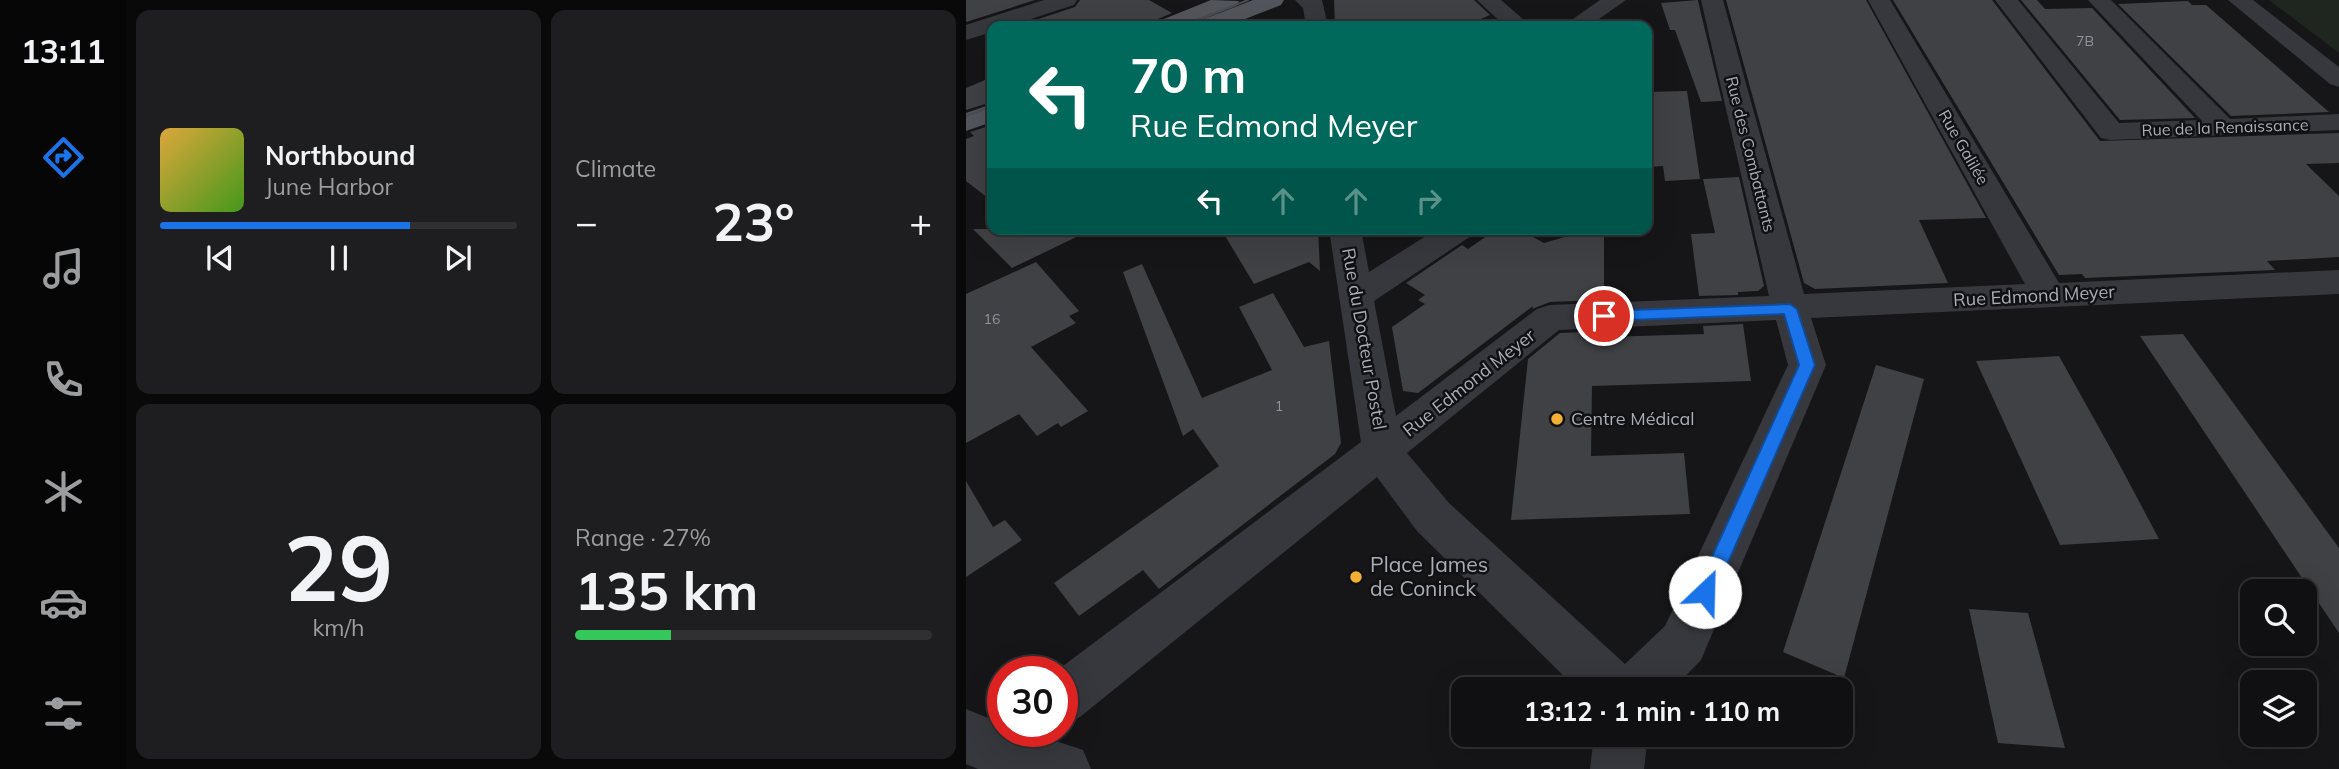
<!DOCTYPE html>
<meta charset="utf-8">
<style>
body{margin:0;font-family:Mulish,sans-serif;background:#1e1e20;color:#f1f3f6;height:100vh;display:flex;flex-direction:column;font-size:26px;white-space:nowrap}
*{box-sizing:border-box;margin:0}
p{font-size:23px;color:#9c9d9f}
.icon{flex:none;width:38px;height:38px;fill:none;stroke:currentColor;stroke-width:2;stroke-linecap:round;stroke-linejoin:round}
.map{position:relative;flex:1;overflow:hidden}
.panel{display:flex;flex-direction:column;gap:10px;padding:10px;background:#09090a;width:840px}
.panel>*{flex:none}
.top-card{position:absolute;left:21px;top:21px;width:665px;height:214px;border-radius:14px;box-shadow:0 7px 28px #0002,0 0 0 2px #303032;background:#00695c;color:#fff;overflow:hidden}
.fabs{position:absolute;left:1274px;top:579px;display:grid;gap:14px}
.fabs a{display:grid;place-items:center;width:77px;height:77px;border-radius:14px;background:#101012;box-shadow:0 7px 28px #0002,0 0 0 2px #303032;font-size:35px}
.speed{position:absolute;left:21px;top:656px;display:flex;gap:14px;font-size:35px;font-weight:700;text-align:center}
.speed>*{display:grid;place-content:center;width:91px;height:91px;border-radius:50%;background:#101012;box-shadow:0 7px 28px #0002,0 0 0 2px #303032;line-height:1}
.speed .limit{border:10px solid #d22;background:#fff;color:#111}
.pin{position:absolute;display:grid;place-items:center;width:60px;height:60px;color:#fff;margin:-30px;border:4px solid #fff;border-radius:50%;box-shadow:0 2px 7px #0007}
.me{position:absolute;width:77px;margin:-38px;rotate:24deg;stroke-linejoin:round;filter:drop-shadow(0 0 5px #0008)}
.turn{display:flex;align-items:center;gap:24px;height:147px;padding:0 28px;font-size:32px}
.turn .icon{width:91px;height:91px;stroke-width:2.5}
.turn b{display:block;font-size:49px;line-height:60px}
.lanes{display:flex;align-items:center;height:66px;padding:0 28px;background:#0003;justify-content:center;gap:35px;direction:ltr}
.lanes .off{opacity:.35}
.big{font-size:52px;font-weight:700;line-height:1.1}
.panel .tile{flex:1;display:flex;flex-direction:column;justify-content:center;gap:10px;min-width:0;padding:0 24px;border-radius:14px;background:#1e1e20}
.panel .dial{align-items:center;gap:0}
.dial b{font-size:91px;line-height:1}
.song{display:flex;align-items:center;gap:21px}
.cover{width:84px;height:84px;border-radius:10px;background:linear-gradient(135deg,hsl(40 70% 55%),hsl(100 70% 35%))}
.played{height:7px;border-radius:4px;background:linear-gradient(90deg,#1a73e8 70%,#303032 70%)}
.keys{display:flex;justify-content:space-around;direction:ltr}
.heat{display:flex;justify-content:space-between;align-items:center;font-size:38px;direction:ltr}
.charge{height:10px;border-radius:5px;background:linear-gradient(90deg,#34c759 27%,#303032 0)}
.panel .tiles{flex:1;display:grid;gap:10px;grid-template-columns:repeat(2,1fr)}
.trip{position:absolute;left:485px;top:677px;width:402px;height:70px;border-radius:14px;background:#101012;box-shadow:0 7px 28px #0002,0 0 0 2px #303032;font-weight:700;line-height:70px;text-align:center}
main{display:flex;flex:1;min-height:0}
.dock{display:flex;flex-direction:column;width:126px;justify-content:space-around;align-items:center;background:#060607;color:#9c9d9f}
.dock .icon{width:49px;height:49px}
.dock .selected{color:#1a73e8}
.dock b{font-size:32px;color:#f1f3f6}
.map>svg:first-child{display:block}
.green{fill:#1e261f}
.building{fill:#404145}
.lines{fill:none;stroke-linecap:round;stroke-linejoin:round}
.minor{fill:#37383d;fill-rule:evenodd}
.major{fill:#53555c;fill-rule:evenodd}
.tram{stroke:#4a4c52;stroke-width:2}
.route{fill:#1a73e8;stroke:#114b97;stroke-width:2}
.poi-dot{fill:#f2b134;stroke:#111113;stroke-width:2.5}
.labels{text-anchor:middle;stroke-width:5;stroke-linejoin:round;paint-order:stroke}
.number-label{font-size:14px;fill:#8e929b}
.far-street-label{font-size:16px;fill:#a8adb8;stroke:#111113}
.street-label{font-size:18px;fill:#a8adb8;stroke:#111113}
.poi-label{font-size:18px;fill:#a8adb8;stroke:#111113;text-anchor:start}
.near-poi-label{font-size:21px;fill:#a8adb8;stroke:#111113;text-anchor:start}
</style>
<main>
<nav class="dock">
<b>13:11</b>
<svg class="icon selected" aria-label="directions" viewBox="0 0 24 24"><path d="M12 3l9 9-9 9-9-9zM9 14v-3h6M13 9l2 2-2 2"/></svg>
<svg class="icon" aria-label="music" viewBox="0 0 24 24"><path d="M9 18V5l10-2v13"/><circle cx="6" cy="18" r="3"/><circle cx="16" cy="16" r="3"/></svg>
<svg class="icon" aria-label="phone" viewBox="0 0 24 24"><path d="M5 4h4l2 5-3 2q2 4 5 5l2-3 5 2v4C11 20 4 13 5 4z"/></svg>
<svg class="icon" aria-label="climate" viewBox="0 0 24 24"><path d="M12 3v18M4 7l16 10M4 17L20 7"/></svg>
<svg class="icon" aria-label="car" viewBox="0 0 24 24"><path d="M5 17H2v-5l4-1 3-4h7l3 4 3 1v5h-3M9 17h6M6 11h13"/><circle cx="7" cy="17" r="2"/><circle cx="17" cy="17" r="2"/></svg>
<svg class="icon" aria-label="filters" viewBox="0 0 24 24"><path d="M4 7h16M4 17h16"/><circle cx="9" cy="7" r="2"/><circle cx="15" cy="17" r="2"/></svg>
</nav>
<section class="panel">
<div class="tiles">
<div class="tile">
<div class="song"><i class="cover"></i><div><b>Northbound</b><p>June Harbor</p></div></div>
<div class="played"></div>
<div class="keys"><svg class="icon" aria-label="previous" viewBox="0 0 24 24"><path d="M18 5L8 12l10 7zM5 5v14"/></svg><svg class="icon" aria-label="pause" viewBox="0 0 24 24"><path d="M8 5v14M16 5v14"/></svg><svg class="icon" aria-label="next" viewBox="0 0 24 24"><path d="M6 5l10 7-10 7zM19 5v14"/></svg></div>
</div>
<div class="tile"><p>Climate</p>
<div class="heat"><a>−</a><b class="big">23°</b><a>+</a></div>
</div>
<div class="tile dial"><b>29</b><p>km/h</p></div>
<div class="tile"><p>Range · 27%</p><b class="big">135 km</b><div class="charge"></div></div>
</div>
</section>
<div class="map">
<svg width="1373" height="769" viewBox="0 0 1373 769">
<rect width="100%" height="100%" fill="#161618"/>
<path class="green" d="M1303,0H1373V53Z"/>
<path class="building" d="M0,0H69L0,22Z
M114,0H183L206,13L192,19L186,26H51L109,7Z
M368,0H508L524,15L498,26H446L445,23L437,26H369Z
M732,0V1L756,101L735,102L709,30H704L695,3Z
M760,0H900L1020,218L953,220L982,283L849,289L838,283Z
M927,0H1026L1134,141L1373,133V163L1340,164L1373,196V257L1301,261L1309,270L1119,278L1116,274L1093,275Z
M1055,0H1071L1079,9L1126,8L1229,118L1154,120Z
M1222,1L1226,5H1240L1363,112L1265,116L1152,4Z
M26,77V102L0,110V88Z
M721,91L734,179L699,181L697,166L681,167V92Z
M26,125V201L0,181V139L8,136L4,132Z
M773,177L798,286L792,291L772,292V295L733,296L725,234L749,233L737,179Z
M7,229H127L46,268Z
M255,229H352L354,271L343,262L288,284Z
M531,229H552L578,243L609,234L610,229H638V300L584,302L566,309L567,306L452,393L437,391L426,327L459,304L452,300L459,295L440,283L496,245L502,249Z
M70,262L113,311L103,316L110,323L65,347L122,411L95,427L92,423L71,436L53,414L0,443V294Z
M176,264L236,398L306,370L273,307L307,293L338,347L363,341L375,443L369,454L193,589L177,570L113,616L88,583L253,466L227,429L217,436L157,272Z
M777,324L785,381L626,386L625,456L718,453L724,514L545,520L562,359L594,333L639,331V337L738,334L737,326Z
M1217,334L1373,548V633L1174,336Z
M1093,356L1151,460L1193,539L1094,545L1010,361Z
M910,365L958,379L878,678L817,652Z
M0,481L27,527L39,520L56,540L0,577Z
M1003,609L1062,613L1099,748L1032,743Z"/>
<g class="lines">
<path class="minor" d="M78,0H111L108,5L43,26H26V32L0,40V25Z
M329,0H356L362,26H340L337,8Z
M511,0H535L565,26H539Z
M634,0H660L623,26H597Z
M735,0H757L838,294L1059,284L902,0H924L1093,283L1373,270V294L845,318L860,365L735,660L706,690H612L451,531L411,477L114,717L96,725V672H89L395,442L363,229H395L403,272L471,229H510L505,236L408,301L430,416L571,309L584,305L803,296ZM810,320L822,365L699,626L659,664L483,503L441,453L593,330Z
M1029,0H1052L1153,123L1235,120L1122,0H1145L1264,119L1373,114V130L1145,140L1135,138Z
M1262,0H1287L1373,67V87L1364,84Z
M0,709L37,724V732H63L117,750L125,769H12L0,764Z
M628,735H682L678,769H624Z"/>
<path class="major" d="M245,0L273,1L270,6L220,26H189L193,21Z
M287,0H318L315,5L261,26H229L233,21Z
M26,104V122L0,131V113Z"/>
<path class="tram" d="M215,26L282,0
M0,116L26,106"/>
</g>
<path class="route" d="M824,304L831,309L849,365L746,599L739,602L732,599L730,592L833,365L818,314L638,321L630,316L638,311Z"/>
<g class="poi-dot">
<circle cx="591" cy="419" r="7"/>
<circle cx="390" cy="577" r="7"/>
</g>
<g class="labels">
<g class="number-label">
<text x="1119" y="46">7B</text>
<text x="26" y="324">16</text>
<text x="313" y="411">1</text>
</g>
<g class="far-street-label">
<text transform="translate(1259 127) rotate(-2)" y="6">Rue de la Renaissance</text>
<text transform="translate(998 147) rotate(60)" y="6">Rue Galilée</text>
<text transform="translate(785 154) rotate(76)" y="6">Rue des Combattants</text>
</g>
<g class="street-label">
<text transform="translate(1068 296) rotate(-3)" y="6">Rue Edmond Meyer</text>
<text transform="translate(398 339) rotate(80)" y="6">Rue du Docteur Postel</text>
<text transform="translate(503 383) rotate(-38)" y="6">Rue Edmond Meyer</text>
</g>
<g class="poi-label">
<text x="605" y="425">Centre Médical</text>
</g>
<g class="near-poi-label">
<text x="404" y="572">Place James<tspan x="404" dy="24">de Coninck</tspan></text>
</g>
</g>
</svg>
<div class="fabs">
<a><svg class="icon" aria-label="search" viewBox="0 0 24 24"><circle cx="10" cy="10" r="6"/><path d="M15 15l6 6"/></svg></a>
<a><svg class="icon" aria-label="layers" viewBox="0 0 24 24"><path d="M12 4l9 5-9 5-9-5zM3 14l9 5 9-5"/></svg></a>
</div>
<div class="speed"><div class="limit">30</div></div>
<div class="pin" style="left:638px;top:316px;background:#d93025"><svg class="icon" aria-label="arrive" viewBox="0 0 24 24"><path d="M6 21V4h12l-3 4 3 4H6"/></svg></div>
<svg class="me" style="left:739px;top:592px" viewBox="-20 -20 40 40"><circle r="19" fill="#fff"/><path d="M0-13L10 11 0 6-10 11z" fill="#1a73e8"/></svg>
<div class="trip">13:12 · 1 min · 110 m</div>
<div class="top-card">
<div class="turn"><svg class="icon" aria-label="left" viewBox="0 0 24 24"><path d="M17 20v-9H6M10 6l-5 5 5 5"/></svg><div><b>70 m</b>Rue Edmond Meyer</div></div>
<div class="lanes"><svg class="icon" aria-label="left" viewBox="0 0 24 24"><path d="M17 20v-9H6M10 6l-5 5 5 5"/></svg><svg class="icon off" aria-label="ahead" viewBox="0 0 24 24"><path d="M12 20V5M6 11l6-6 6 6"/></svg><svg class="icon off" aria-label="ahead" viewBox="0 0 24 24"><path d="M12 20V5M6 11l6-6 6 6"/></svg><svg class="icon off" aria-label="right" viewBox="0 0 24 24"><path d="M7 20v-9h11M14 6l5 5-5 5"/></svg></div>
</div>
</div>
</main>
